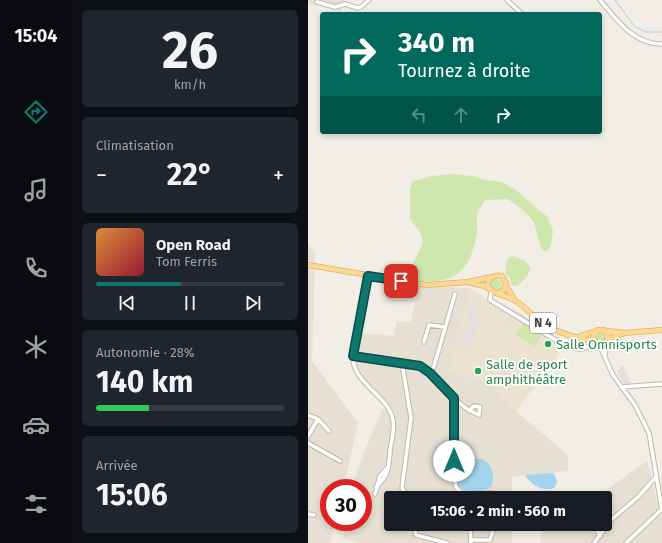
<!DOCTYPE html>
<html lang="fr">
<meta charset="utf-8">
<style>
body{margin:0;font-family:"Fira Sans",sans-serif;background:#20242c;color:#f1f3f6;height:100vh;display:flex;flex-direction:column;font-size:15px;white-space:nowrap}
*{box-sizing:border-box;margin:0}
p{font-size:13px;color:#9ea1a6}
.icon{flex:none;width:22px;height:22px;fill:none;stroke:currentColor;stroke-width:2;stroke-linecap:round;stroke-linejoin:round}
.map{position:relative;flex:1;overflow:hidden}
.side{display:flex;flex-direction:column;gap:10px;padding:10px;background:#0d0f14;width:236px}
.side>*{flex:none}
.banner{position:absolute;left:12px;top:12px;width:282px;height:122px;border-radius:4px;box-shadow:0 2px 6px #0003;background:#00695c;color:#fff;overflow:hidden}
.speed{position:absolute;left:12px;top:479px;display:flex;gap:8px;font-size:20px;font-weight:700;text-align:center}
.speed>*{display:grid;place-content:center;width:52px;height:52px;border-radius:50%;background:#171b24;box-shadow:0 2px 6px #0003;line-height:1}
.speed .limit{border:6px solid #d22;background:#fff;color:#111}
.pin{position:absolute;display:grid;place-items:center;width:34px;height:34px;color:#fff;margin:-17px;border-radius:8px;box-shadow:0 2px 6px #0006}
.me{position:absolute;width:44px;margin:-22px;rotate:0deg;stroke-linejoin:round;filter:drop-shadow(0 0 3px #0008)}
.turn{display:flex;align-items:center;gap:14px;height:84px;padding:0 12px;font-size:18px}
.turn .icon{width:52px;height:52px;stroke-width:2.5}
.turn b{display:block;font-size:28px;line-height:34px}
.lanes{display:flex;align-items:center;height:38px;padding:0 12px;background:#0003;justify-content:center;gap:20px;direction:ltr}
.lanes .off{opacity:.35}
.big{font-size:30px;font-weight:700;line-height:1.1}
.side .widget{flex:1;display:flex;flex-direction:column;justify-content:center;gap:6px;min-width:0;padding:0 14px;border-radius:6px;background:#20242c}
.side .dial{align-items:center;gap:0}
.dial b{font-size:52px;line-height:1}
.song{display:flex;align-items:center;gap:12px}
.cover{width:48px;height:48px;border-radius:6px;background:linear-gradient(135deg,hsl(30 70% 55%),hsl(350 70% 35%))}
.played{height:4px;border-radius:2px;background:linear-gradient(90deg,#0f766e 45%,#363941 45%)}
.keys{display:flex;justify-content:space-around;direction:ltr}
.heat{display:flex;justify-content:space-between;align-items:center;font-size:22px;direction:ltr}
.charge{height:6px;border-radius:3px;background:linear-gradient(90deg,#34c759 28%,#363941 0)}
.trip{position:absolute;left:76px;top:491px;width:228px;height:40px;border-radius:4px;background:#171b24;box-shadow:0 2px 6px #0003;font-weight:700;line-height:40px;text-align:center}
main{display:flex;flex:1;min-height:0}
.tabs{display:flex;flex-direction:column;width:72px;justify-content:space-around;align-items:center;background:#090b0e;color:#9ea1a6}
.tabs .icon{width:28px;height:28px}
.tabs .selected{color:#0f766e}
.tabs b{font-size:18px;color:#f1f3f6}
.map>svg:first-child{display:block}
.residential{fill:#e6dfd3}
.education{fill:#ebe2cf}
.green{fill:#d0e6af}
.parking{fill:#e3e0dd}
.water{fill:#a2d4ee}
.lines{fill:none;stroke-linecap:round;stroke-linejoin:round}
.stream{stroke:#a2d4ee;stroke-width:1}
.minor-casing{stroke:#c0b7ab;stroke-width:5.5}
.major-casing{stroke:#e1b365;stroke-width:6}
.minor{stroke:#fff;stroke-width:3.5}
.major{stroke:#fcd895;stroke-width:4.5}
.route-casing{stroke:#0a4d48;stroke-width:10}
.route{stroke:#0f766e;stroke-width:7}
.leisure-dot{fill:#2e9e5b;stroke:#fff;stroke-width:1.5}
.labels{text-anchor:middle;stroke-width:3.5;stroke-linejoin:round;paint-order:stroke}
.shield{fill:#fff;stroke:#7c7772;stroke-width:1}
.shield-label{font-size:12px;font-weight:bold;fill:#443d35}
.leisure-label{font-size:13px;fill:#27864d;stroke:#fff;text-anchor:start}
</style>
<main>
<nav class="tabs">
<b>15:04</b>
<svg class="icon selected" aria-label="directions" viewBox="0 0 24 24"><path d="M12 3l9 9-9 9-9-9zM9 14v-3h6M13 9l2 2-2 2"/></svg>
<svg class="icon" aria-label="music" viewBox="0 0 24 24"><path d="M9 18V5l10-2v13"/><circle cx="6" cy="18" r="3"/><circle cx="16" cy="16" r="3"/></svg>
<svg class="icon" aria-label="phone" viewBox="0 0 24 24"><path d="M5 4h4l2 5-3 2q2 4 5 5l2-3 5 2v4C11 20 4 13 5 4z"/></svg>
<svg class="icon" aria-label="climate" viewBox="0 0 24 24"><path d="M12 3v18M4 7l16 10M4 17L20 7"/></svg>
<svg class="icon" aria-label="car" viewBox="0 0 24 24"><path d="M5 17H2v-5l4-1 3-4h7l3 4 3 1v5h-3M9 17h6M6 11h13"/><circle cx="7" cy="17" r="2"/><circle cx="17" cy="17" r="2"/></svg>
<svg class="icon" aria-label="filters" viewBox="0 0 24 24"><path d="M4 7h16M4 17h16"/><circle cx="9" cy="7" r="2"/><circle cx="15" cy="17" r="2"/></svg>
</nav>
<section class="side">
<div class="widget dial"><b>26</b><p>km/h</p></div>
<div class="widget"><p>Climatisation</p>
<div class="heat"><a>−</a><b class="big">22°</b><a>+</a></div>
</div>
<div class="widget">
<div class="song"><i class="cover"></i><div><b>Open Road</b><p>Tom Ferris</p></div></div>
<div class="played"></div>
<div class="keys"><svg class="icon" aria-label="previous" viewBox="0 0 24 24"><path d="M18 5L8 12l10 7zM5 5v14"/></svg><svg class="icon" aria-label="pause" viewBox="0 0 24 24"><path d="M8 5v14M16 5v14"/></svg><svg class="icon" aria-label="next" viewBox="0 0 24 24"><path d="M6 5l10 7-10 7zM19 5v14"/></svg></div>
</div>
<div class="widget"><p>Autonomie · 28%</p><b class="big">140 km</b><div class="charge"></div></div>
<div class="widget"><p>Arrivée</p><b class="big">15:06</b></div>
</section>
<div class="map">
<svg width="354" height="543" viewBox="0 0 354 543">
<rect width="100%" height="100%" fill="#f2ede5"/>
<path class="residential" d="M0,0H36L33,11L0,3Z
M0,244L7,253L4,361L50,423L35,488H21V522H27L22,543H0Z
M110,287L163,288L141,372L178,381L208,411L260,455V471L204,477V498H83V524H204V543H53L35,539L37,522H55V488H43L57,450L74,410L81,408L52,376L46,362L51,333L86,336L89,321L103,323Z
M339,461L354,520V543H232L235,526L261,529L262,524H297V498H287Z"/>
<path class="education" d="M163,288L192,309L249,343V351L252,353L208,411L178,381L141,372Z"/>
<path class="green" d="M145,174L164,176L177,180L194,182L211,192L230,210L239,216L245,231L243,246L239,251H235C229,241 231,236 227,226C224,215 209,206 200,199L177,200C175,205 169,211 169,216C168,222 170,228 169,234C161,277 142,285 101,280V272L115,243L112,232L102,219V188L105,181L124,176Z
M204,256L217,261L223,268L218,278L209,286L203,285L202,278L197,274L199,259Z
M182 285a6 6 0 1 1 12 0a6 6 0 1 1-12 0Z
M214,323L234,335L227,346L208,335Z
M293,331L298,334L297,342H289L287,335Z"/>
<path class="parking" d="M59,293L61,297L57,325L53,324Z
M168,301L173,320L167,332L168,333L160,347L149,346L152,333L160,322L158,308L162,303Z
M194,303L215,315L255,340H252L189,304Z
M198,315L206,319L201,328L198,326Z
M315,365L322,383L316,384L309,371L312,369L311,366Z"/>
<path class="water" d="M174,459C185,465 186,474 184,485C176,494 159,495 150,485C150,479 153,478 155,473C161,462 159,459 174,459Z
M245,473C249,478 250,483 246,488C234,492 223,485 217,475Z"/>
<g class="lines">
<path class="stream" d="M307,0L327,27L339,32H354"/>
<defs>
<path id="minor" d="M199,0L213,13
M292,0C309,20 325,44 354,44
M9,2L27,7L37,4L50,8L53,7L61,0
M60,276L45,356L112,366L122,373L146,398L145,473L148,487L158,498
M183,291L182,300L259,347L272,349L289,344
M116,342L121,325L137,327
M291,344L305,375L327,405L341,433L354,510
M297,355L299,341
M45,356C44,384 80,394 85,420C87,429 83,442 82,451C81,467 81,475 68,487
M94,363L103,418L94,488L100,498
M122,373L126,366L147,294
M313,387L354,384
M146,398C154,406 161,411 171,415L172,407L166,406L161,411
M0,415L10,419L21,431
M0,436L10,419
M0,443L32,461
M67,494L72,476L80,467
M156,496L183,493L187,498
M0,514L6,515
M105,524L108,535L139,543
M162,524L163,543
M286,524L292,536
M163,540H182L187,524
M286,543L303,520L330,497L348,477
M318,543L354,509"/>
<path id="major" d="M0,265L119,285L160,282L183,277
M163,283L177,286L181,289
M198,286L206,299
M191,293L197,289L198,283L194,276C184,273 174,284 184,291C188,294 200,296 206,300C215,305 222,313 230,320C248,333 266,337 287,342
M296,330L300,335L299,341L293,344H289L285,338L290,330L317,333
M269,337L288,331
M300,339L317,333L354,330"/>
</defs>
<use href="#minor" class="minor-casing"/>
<use href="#major" class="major-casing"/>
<use href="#minor" class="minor"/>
<use href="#major" class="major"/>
</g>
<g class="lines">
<defs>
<path id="route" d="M93,281L60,276L45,356L112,366L122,373L146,398V461"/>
</defs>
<use href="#route" class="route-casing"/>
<use href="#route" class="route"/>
</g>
<g class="leisure-dot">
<circle cx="240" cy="344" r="4"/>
<circle cx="170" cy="371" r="4"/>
</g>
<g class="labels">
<rect class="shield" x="222" y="313" width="26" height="20" rx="3"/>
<g class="shield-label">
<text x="235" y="327">N 4</text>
</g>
<g class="leisure-label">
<text x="248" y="349">Salle Omnisports</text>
<text x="178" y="369">Salle de sport<tspan x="178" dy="15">amphithéâtre</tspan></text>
</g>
</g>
</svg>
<div class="speed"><div class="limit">30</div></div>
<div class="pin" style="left:93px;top:281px;background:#d93025"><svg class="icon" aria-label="arrive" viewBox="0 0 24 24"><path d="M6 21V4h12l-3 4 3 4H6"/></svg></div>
<svg class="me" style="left:146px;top:461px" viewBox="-20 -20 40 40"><circle r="19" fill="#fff"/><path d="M0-13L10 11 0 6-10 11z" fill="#0f766e"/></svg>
<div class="trip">15:06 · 2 min · 560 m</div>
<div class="banner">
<div class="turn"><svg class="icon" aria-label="right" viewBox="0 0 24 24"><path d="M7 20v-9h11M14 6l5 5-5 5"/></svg><div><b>340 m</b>Tournez à droite</div></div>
<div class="lanes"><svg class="icon off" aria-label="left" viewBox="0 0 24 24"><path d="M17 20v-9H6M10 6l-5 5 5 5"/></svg><svg class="icon off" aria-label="ahead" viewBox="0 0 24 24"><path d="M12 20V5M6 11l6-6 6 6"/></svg><svg class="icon" aria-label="right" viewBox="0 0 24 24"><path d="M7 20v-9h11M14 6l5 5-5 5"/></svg></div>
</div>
</div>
</main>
